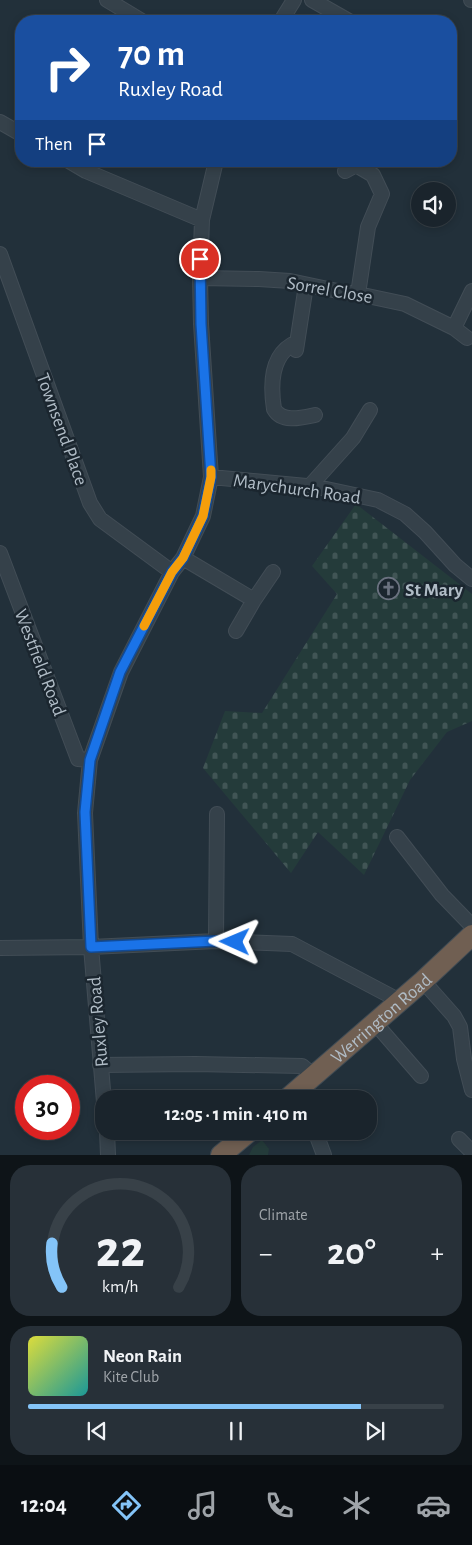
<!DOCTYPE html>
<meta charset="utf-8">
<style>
body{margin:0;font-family:"Alegreya Sans",sans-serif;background:#273038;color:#f1f3f6;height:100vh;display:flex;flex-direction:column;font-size:19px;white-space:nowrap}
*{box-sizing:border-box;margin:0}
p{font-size:16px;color:#9fa4a9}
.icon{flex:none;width:28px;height:28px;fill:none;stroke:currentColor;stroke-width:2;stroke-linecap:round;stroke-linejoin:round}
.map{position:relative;height:1155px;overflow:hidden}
.drawer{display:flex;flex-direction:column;gap:10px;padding:10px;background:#0e1418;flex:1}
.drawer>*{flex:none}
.top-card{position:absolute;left:15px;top:15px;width:442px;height:152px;border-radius:20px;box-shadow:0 2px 8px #0003,0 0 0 1px #384148;background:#1a4fa0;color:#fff;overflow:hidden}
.buttons{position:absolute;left:411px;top:182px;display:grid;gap:10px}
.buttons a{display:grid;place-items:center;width:45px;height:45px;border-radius:50%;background:#1a242c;box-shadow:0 2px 8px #0003,0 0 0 1px #384148;font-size:25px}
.speed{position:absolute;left:15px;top:1075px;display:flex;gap:10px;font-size:25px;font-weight:700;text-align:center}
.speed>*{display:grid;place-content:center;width:65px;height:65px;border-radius:50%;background:#1a242c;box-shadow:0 2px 8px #0003,0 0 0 1px #384148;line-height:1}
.speed .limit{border:8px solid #d22;background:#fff;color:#111}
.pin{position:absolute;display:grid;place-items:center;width:42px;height:42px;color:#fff;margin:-21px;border:2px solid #fff;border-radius:50%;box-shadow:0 1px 5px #0007}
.me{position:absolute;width:55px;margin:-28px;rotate:271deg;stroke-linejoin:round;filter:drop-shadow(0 0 4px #0008)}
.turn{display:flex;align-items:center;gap:18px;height:105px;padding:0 20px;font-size:22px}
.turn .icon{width:65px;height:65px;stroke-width:2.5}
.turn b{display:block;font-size:35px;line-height:42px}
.then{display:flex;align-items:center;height:48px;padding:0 20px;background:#0003;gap:10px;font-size:19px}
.big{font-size:38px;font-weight:600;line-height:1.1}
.drawer .widget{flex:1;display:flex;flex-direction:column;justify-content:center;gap:8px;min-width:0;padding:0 18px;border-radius:20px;background:#273038}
.drawer .dial{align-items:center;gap:0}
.dial svg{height:130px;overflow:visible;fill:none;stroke:#384148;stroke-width:7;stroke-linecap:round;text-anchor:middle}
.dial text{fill:#f1f3f6;stroke:none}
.song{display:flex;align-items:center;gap:15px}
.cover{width:60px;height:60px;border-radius:8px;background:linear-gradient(135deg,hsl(60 70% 55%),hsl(180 70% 35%))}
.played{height:5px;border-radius:2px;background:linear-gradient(90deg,#84c4f8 80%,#384148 80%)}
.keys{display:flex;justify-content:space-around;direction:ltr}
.heat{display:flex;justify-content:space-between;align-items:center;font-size:28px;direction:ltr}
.drawer .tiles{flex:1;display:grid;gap:10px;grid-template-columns:1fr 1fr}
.widget:last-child{grid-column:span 2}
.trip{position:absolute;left:95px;top:1090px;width:282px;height:50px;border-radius:20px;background:#1a242c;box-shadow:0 2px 8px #0003,0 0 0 1px #384148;font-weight:600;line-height:50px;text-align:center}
.tab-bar{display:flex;height:80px;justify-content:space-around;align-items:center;background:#0a0e12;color:#9fa4a9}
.tab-bar .icon{width:35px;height:35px}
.tab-bar .selected{color:#84c4f8}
.tab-bar b{font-size:22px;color:#f1f3f6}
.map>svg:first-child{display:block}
.green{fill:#243b3a}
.cemetery{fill:url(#cemetery-stones)}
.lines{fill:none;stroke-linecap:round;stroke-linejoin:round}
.minor-casing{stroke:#424d56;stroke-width:16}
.highway-casing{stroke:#404c55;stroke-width:22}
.minor{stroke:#35414a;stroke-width:14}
.highway{stroke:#705f52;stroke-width:20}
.route-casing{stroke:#114b97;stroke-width:12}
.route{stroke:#1a73e8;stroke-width:9}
.slow{stroke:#f59e0b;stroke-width:9}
.labels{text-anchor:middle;stroke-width:5;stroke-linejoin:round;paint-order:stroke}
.street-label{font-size:19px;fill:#b0bcc6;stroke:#1b262f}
.poi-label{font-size:19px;font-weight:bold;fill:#b0bcc6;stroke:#1b262f;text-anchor:start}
</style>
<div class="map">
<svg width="472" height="1155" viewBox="0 0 472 1155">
<defs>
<pattern id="cemetery-stones" width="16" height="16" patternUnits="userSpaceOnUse" patternTransform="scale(1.25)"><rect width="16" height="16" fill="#243b3a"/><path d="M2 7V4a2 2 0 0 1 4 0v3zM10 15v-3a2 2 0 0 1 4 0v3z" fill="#415555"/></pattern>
</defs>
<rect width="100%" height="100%" fill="#22303a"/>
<path class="green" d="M262,1140L269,1149L268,1155H249L253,1147Z"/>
<path class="cemetery" d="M356,504L472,594V721L447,732L410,780L364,875L318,832L291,873L203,768L225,711L262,713L337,594L312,566Z"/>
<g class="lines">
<defs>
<path id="minor" d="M107,0L142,21
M312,0L349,21
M471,0H472
M281,21L294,0
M0,122L21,134
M69,161L86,171L202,220
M345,171L356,165L373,175L382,194L368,227L358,294
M0,254L90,503L100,519L172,572
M200,278L259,279L290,281L347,293L358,294L405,304L454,328L472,291
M454,328L467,338
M297,342C271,353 270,383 274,409C282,423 301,418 315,415
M296,350L306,285
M211,477L317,487L378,500L405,514L425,532L455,565L472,579
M309,487L353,438L370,410
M0,553L78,759L90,760
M183,558L254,600
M236,631L254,600L273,572
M397,837L442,895L472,926
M216,941L217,814
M0,948L91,947L216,941L292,944L400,1001
M423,981L454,1016L460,1027L464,1059L472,1090
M375,1023L421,1076
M100,1065L195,1064L302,1066L314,1076
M104,1102L91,947L85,813L90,760L121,672L172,572L183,558L203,516L211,477L201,324L200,278L202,220L216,161
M107,1131L108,1155
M315,1131L324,1155
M459,1139L472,1152"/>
<g id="highway">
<path id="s1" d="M287,1099L423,981L472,935"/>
<path d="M221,1155L250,1131"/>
</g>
</defs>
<use href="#minor" class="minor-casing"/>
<use href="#highway" class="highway-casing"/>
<use href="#minor" class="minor"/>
<use href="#highway" class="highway"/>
</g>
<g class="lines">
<defs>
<path id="route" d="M200,259L201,324L211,477L203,516L183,558L172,572L120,672L90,760L85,812L91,947L216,941L235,942"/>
</defs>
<use href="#route" class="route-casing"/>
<use href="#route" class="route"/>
<path class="slow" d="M144,626L172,572L183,558L203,516L211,477V470"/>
</g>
<defs>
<symbol id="church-ring" viewBox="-11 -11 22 22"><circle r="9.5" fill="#1b262f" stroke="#6b7280" stroke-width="1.5"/><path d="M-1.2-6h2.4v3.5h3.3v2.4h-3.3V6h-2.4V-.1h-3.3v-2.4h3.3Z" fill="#6b7280"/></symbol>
</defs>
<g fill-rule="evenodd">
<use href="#church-ring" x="376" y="576" width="25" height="25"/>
</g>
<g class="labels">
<g class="street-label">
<text transform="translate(330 289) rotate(10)" y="7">Sorrel Close</text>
<text transform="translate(63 429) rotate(70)" y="7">Townsend Place</text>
<text transform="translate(297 488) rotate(8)" y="7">Marychurch Road</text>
<text transform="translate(41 662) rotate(69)" y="7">Westfield Road</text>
<text dy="7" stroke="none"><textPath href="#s1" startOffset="124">Werrington Road</textPath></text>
<text transform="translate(97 1022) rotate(-95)" y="7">Ruxley Road</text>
</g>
<g class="poi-label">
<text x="405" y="596">St Mary</text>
</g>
</g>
</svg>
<div class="buttons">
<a><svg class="icon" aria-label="sound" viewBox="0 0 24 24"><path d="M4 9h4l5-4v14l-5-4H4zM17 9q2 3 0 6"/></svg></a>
</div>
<div class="speed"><div class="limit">30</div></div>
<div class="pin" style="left:200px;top:259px;background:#d93025"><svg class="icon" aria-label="arrive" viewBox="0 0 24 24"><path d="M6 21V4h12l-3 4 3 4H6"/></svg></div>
<svg class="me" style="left:235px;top:942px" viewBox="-20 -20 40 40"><path d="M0-17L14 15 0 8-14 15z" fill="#1a73e8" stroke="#fff" stroke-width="4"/></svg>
<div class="trip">12:05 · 1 min · 410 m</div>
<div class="top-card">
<div class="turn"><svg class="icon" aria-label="right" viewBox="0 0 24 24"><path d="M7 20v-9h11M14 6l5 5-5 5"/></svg><div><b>70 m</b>Ruxley Road</div></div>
<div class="then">Then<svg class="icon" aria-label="arrive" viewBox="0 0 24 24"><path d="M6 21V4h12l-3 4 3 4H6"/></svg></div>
</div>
</div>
<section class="drawer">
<div class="tiles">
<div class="widget dial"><svg viewBox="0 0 100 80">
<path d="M14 69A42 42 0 1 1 86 69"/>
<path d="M14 69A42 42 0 0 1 8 42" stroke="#84c4f8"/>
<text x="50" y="56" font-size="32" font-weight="700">22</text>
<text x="50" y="72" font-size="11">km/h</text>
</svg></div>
<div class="widget"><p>Climate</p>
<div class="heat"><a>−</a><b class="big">20°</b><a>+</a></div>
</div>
<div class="widget">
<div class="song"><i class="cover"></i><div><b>Neon Rain</b><p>Kite Club</p></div></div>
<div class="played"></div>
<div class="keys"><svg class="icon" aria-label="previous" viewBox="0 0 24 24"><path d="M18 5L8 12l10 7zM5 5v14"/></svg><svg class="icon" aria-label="pause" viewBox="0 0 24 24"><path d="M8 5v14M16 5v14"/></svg><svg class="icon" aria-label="next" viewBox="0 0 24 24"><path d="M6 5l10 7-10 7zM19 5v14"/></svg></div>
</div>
</div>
</section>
<nav class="tab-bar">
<b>12:04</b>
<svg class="icon selected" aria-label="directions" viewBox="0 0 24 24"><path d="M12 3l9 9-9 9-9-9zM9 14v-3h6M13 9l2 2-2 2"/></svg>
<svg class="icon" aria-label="music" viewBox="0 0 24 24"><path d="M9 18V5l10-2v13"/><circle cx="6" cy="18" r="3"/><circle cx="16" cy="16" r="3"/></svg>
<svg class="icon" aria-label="phone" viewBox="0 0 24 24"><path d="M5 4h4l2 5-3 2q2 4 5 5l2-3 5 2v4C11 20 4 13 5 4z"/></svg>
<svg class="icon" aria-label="climate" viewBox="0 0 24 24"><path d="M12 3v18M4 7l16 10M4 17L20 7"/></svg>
<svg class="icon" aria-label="car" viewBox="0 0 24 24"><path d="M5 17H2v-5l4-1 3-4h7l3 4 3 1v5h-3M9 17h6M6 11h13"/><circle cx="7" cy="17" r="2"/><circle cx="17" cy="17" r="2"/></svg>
</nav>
